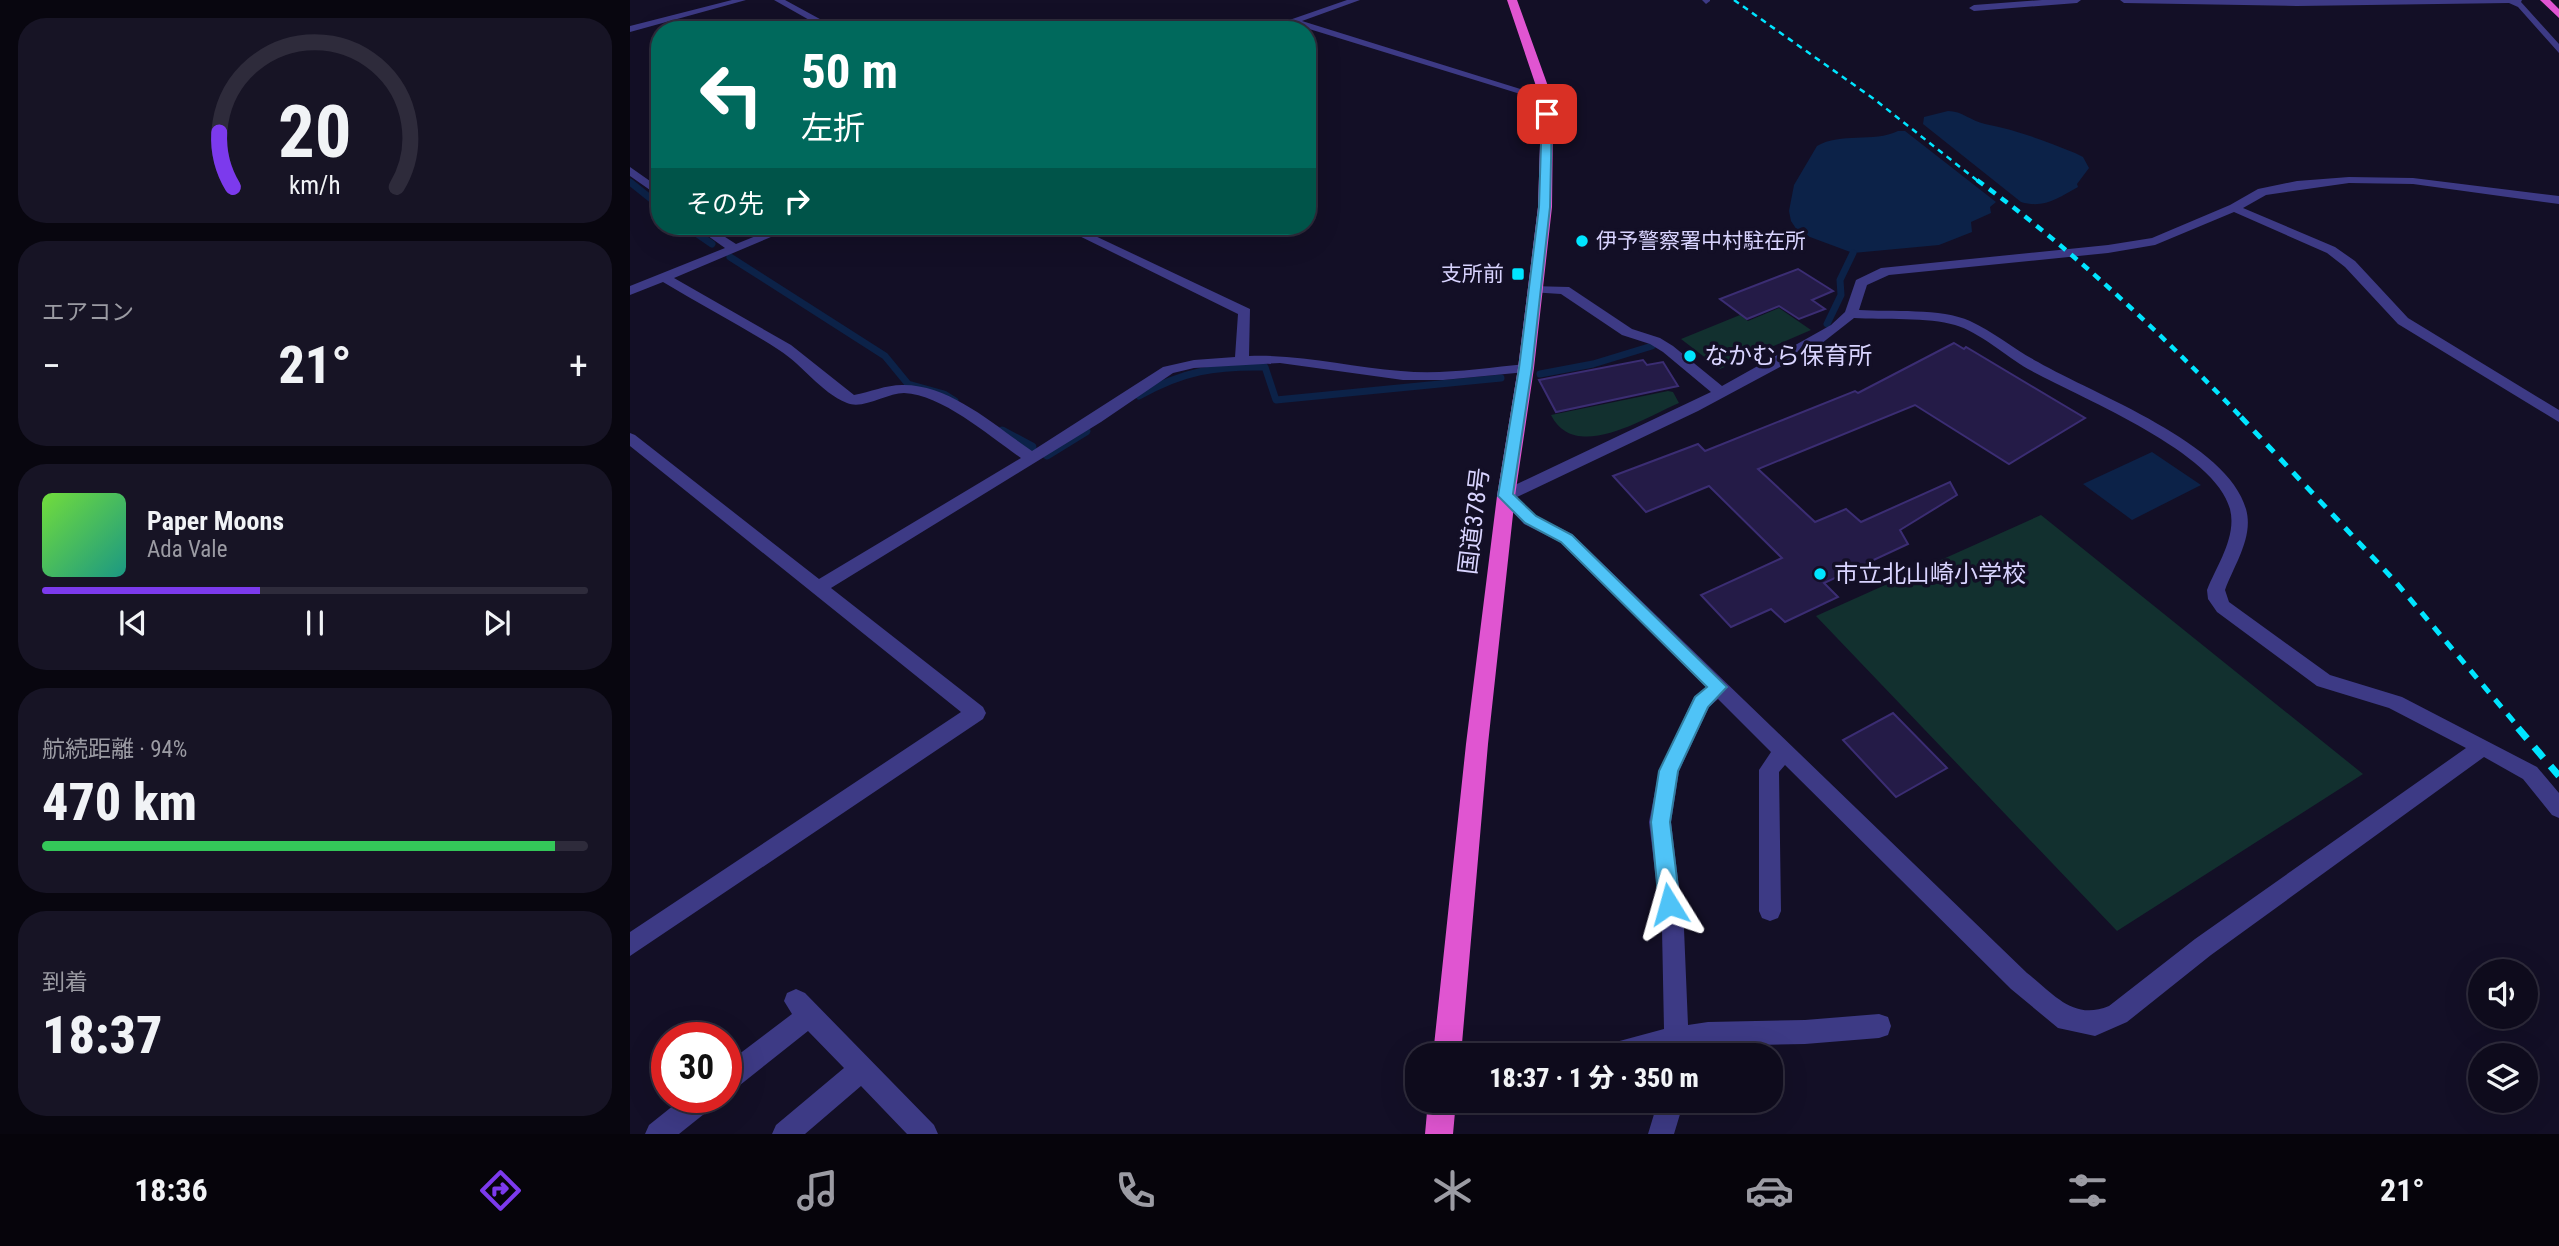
<!DOCTYPE html>
<html lang="ja">
<meta charset="utf-8">
<style>
body{margin:0;font-family:"Roboto Condensed","Noto Sans JP",sans-serif;background:#171425;color:#f1f3f6;height:100vh;display:flex;flex-direction:column;font-size:26px;white-space:nowrap}
*{box-sizing:border-box;margin:0}
p{font-size:23px;color:#9b9ba3}
.icon{flex:none;width:38px;height:38px;fill:none;stroke:currentColor;stroke-width:2;stroke-linecap:round;stroke-linejoin:round}
.map{position:relative;flex:1;overflow:hidden}
.details{display:flex;flex-direction:column;gap:18px;padding:18px;background:#08060f;width:630px}
.details>*{flex:none}
.top-card{position:absolute;left:21px;top:21px;width:665px;height:214px;border-radius:28px;box-shadow:0 7px 28px #0002,0 0 0 2px #2e2b3b;background:#00695c;color:#fff;overflow:hidden}
.tools{position:absolute;left:1838px;top:959px;display:grid;gap:14px}
.tools a{display:grid;place-items:center;width:70px;height:70px;border-radius:50%;background:#0e0b1c;box-shadow:0 7px 28px #0002,0 0 0 2px #2e2b3b;font-size:35px}
.speed{position:absolute;left:21px;top:1022px;display:flex;gap:14px;font-size:35px;font-weight:700;text-align:center}
.speed>*{display:grid;place-content:center;width:91px;height:91px;border-radius:50%;background:#0e0b1c;box-shadow:0 7px 28px #0002,0 0 0 2px #2e2b3b;line-height:1}
.speed .limit{border:10px solid #d22;background:#fff;color:#111}
.pin{position:absolute;display:grid;place-items:center;width:60px;height:60px;color:#fff;margin:-30px;border-radius:14px;box-shadow:0 4px 10px #0006}
.me{position:absolute;width:77px;margin:-38px;rotate:352deg;stroke-linejoin:round;filter:drop-shadow(0 0 5px #0008)}
.turn{display:flex;align-items:center;gap:24px;height:147px;padding:0 35px;font-size:32px}
.turn .icon{width:91px;height:91px;stroke-width:2.5}
.turn b{display:block;font-size:49px;line-height:60px}
.then{display:flex;align-items:center;height:66px;padding:0 35px;background:#0003;gap:14px;font-size:26px}
.big{font-size:52px;font-weight:800;line-height:1.1}
.details .card{flex:1;display:flex;flex-direction:column;justify-content:center;gap:10px;min-width:0;padding:0 24px;border-radius:28px;background:#171425}
.details .dial{align-items:center;gap:0}
.dial svg{height:182px;overflow:visible;fill:none;stroke:#2e2b3b;stroke-width:7;stroke-linecap:round;text-anchor:middle}
.dial text{fill:#f1f3f6;stroke:none}
.song{display:flex;align-items:center;gap:21px}
.cover{width:84px;height:84px;border-radius:10px;background:linear-gradient(135deg,hsl(100 70% 55%),hsl(170 70% 35%))}
.played{height:7px;border-radius:4px;background:linear-gradient(90deg,#7c3aed 40%,#2e2b3b 40%)}
.keys{display:flex;justify-content:space-around;direction:ltr}
.heat{display:flex;justify-content:space-between;align-items:center;font-size:38px;direction:ltr}
.charge{height:10px;border-radius:5px;background:linear-gradient(90deg,#34c759 94%,#2e2b3b 0)}
.trip{position:absolute;left:775px;top:1043px;width:378px;height:70px;border-radius:28px;background:#0e0b1c;box-shadow:0 7px 28px #0002,0 0 0 2px #2e2b3b;font-weight:800;line-height:70px;text-align:center}
.dock{display:flex;height:112px;justify-content:space-around;align-items:center;background:#06040b;color:#9b9ba3}
.dock .icon{width:49px;height:49px}
.dock .current{color:#7c3aed}
.dock b{font-size:32px;color:#f1f3f6}
main{display:flex;flex:1;min-height:0}
.map>svg:first-child{display:block}
.green{fill:#12302f}
.water{fill:#0c2248}
.lines{fill:none;stroke-linecap:round;stroke-linejoin:round}
.stream-far1{stroke:#0c2248;stroke-width:7}
.stream{stroke:#0c2248;stroke-width:9}
.building{fill:#241b47;stroke:#3b2d73;stroke-width:2}
.minor{fill:#3d3a85;fill-rule:evenodd}
.trunk{fill:#e055d1;fill-rule:evenodd}
.rail-far3{stroke:#00e5ff;stroke-width:2.5;stroke-dasharray:6 5;stroke-linecap:butt}
.rail-far2{stroke:#00e5ff;stroke-width:4.5;stroke-dasharray:8 7;stroke-linecap:butt}
.rail-far1{stroke:#00e5ff;stroke-width:5;stroke-dasharray:10 9;stroke-linecap:butt}
.rail{stroke:#00e5ff;stroke-width:7;stroke-dasharray:14 11;stroke-linecap:butt}
.route{fill:#4fc3f7;stroke:#337fa1;stroke-width:2}
.poi-dot{fill:#00e5ff;stroke:#130f26;stroke-width:2.5}
.labels{text-anchor:middle;stroke-width:7;stroke-linejoin:round;paint-order:stroke}
.far-poi-label{font-size:21px;fill:#d9d4ff;stroke:#130f26;text-anchor:start}
.poi-label{font-size:24px;fill:#d9d4ff;stroke:#130f26;text-anchor:start}
.street-label{font-size:24px;fill:#d9d4ff;stroke:#130f26}
</style>
<main>
<section class="details">
<div class="card dial"><svg viewBox="0 0 100 80">
<path d="M14 69A42 42 0 1 1 86 69"/>
<path d="M14 69A42 42 0 0 1 8 45" stroke="#7c3aed"/>
<text x="50" y="56" font-size="32" font-weight="700">20</text>
<text x="50" y="72" font-size="11">km/h</text>
</svg></div>
<div class="card"><p>エアコン</p>
<div class="heat"><a>−</a><b class="big">21°</b><a>+</a></div>
</div>
<div class="card">
<div class="song"><i class="cover"></i><div><b>Paper Moons</b><p>Ada Vale</p></div></div>
<div class="played"></div>
<div class="keys"><svg class="icon" aria-label="previous" viewBox="0 0 24 24"><path d="M18 5L8 12l10 7zM5 5v14"/></svg><svg class="icon" aria-label="pause" viewBox="0 0 24 24"><path d="M8 5v14M16 5v14"/></svg><svg class="icon" aria-label="next" viewBox="0 0 24 24"><path d="M6 5l10 7-10 7zM19 5v14"/></svg></div>
</div>
<div class="card"><p>航続距離 · 94%</p><b class="big">470 km</b><div class="charge"></div></div>
<div class="card"><p>到着</p><b class="big">18:37</b></div>
</section>
<div class="map">
<svg width="1929" height="1134" viewBox="0 0 1929 1134">
<rect width="100%" height="100%" fill="#130f26"/>
<path class="green" d="M1149,308L1181,330L1090,369L1051,339L1110,315L1118,321Z
M1038,391L1043,392L1049,403C1014,418 945,463 921,415Z
M1411,515L1733,774L1487,931L1186,616Z"/>
<path class="water" d="M1318,111C1332,111 1341,121 1355,124C1387,130 1415,141 1445,153L1453,157L1459,168L1447,184L1448,187C1428,198 1414,209 1391,202L1293,124L1294,117Z
M1268,131H1275L1366,202L1360,207L1361,213L1341,222L1342,232L1309,245L1223,253L1180,237L1167,230L1161,221L1159,211L1164,185L1187,146C1211,132 1243,143 1268,131Z
M1522,452L1571,485L1502,520L1453,484Z"/>
<g class="lines">
<path class="stream-far1" d="M0,182L30,206
M56,226L82,244
M100,257L255,356L278,384L314,394L325,401
M1197,324L1211,295L1210,280L1223,253
M910,374L963,364L1022,346
M509,396C553,371 585,366 635,367L646,400L871,378"/>
<path class="stream" d="M372,431L402,447
M417,455L456,431"/>
</g>
<path class="building" d="M1168,269L1203,291L1182,300L1195,309L1169,319L1149,306L1117,319L1090,299Z
M1324,343L1334,349L1336,347L1455,418L1379,464L1285,405L1128,469L1185,522L1216,509L1231,522L1320,482L1327,495L1270,530L1278,544L1194,583L1208,597L1155,622L1141,609L1101,627L1071,595L1152,558L1079,486L1016,512L983,476L1068,444L1075,451L1225,391L1228,393Z
M1013,360L1017,365L1033,362L1048,386L926,412L909,380Z
M1263,713L1317,768L1266,797L1213,740Z"/>
<g class="lines">
<path class="minor" d="M102,0H116L0,32V26Z
M144,0H155L210,30H197Z
M717,0H730L672,21L919,98L910,100L663,24L646,30H631Z
M1072,0H1080V1L1076,4Z
M1412,0H1451L1447,3L1344,11L1339,8L1344,5Z
M1490,0H1892L1891,2L1929,44V53L1888,7L1879,3L1667,6L1494,3Z
M0,167L30,188V197L0,176Z
M1719,177L1783,178L1929,196V204L1783,184L1719,183L1636,195L1613,208L1705,247L1725,261L1778,318L1929,410V422L1768,324L1715,267L1697,253L1604,212L1525,245L1478,253L1259,275L1237,285L1229,310C1260,312 1312,308 1340,321C1364,332 1385,350 1408,362C1465,395 1598,443 1616,509C1624,537 1604,565 1595,590L1599,602L1700,675L1772,697L1907,767L1929,793V818L1922,815L1893,779L1854,757L1581,955L1497,1022L1465,1036L1428,1028L1381,989L1155,765L1149,772L1151,911L1148,918L1140,921L1132,918L1129,911V770L1141,752L1088,699L1079,707L1049,771L1041,822L1054,929L1058,1025L1078,1022L1175,1020L1249,1014L1258,1017L1261,1026L1258,1035L1249,1038L1175,1044L1078,1046L1059,1049V1055H968L971,1046L1034,1029L1032,929L1019,822L1029,771L1064,697L1076,687L930,542L894,524L868,496L870,492L1081,392L1033,352L1020,344L992,335L931,294L900,292V286L939,287L1002,329L1030,338L1043,346L1092,386L1201,325L1215,312L1226,280L1251,268L1478,245L1522,238L1600,205L1628,189L1667,181ZM1224,318C1253,320 1299,317 1325,325C1349,332 1376,356 1398,369C1450,398 1585,451 1600,509C1607,537 1587,565 1577,590L1578,599L1587,612L1687,686L1759,708L1836,748L1565,939L1479,1006C1443,1021 1424,994 1397,973L942,534L906,516L887,497L1068,411L1187,347Z
M64,226H78L106,244L151,226H167L44,278L161,345L224,395C240,392 256,385 272,385C320,384 365,426 402,451L533,367L564,360L605,357L608,314L429,226H444L620,309L619,356C671,354 720,367 771,371C812,375 855,368 896,364L903,368L896,372L813,380H773L650,363L564,368L543,373L471,422L201,588L353,707L356,713L353,719L0,956V932L331,712L0,446V433L5,435L189,579L391,458C359,436 313,395 274,393C257,393 233,410 217,403C190,392 173,365 149,350C112,326 71,305 33,282L0,295V286L95,248Z
M166,989L175,993L304,1125L308,1134H277L231,1086L175,1134H142L146,1125L214,1068L178,1031L105,1089L96,1093V1064L162,1014L154,1001L157,993Z
M54,1097H88L84,1106L49,1134H15L19,1125Z
M1028,1101H1054L1044,1134H1018Z"/>
<path class="trunk" d="M877,0H887L919,89L923,114L922,207L904,368L885,496L858,744L831,1055H803L836,744L867,496L888,368L908,207L911,114L907,89Z
M1910,0H1920L1929,9V18Z
M798,1101H826L823,1134H795Z"/>
<path class="rail-far3" d="M1104,0L1244,99L1349,182"/>
<path class="rail-far2" d="M1347,180C1443,250 1531,333 1613,419"/>
<path class="rail-far1" d="M1611,417L1764,580L1890,729"/>
<path class="rail" d="M1888,728L1929,776"/>
</g>
<path class="route" d="M917,111L922,114L920,207L902,368L883,494L906,516L942,535L1097,687L1078,707L1048,771L1040,822L1050,904L1047,910L1039,913L1032,910L1029,904L1021,822L1029,771L1065,697L1077,687L931,542L895,523L868,496L889,368L909,207L912,114Z"/>
<g class="poi-dot">
<circle cx="952" cy="241" r="7"/>
<rect x="881" y="267" width="14" height="14" rx="3.5"/>
<circle cx="1060" cy="356" r="7"/>
<circle cx="1190" cy="574" r="7"/>
</g>
<g class="labels">
<g class="far-poi-label">
<text x="966" y="248">伊予警察署中村駐在所</text>
<text x="874" y="281" text-anchor="end">支所前</text>
</g>
<g class="poi-label">
<text x="1074" y="364">なかむら保育所</text>
<text x="1204" y="582">市立北山崎小学校</text>
</g>
<g class="street-label">
<text transform="translate(844 521) rotate(-83)" y="8">国道378号</text>
</g>
</g>
</svg>
<div class="tools">
<a><svg class="icon" aria-label="sound" viewBox="0 0 24 24"><path d="M4 9h4l5-4v14l-5-4H4zM17 9q2 3 0 6"/></svg></a>
<a><svg class="icon" aria-label="layers" viewBox="0 0 24 24"><path d="M12 4l9 5-9 5-9-5zM3 14l9 5 9-5"/></svg></a>
</div>
<div class="speed"><div class="limit">30</div></div>
<div class="pin" style="left:917px;top:114px;background:#d93025"><svg class="icon" aria-label="arrive" viewBox="0 0 24 24"><path d="M6 21V4h12l-3 4 3 4H6"/></svg></div>
<svg class="me" style="left:1039px;top:904px" viewBox="-20 -20 40 40"><path d="M0-17L14 15 0 8-14 15z" fill="#4fc3f7" stroke="#fff" stroke-width="4"/></svg>
<div class="trip">18:37 · 1 分 · 350 m</div>
<div class="top-card">
<div class="turn"><svg class="icon" aria-label="left" viewBox="0 0 24 24"><path d="M17 20v-9H6M10 6l-5 5 5 5"/></svg><div><b>50 m</b>左折</div></div>
<div class="then">その先<svg class="icon" aria-label="right" viewBox="0 0 24 24"><path d="M7 20v-9h11M14 6l5 5-5 5"/></svg></div>
</div>
</div>
</main>
<nav class="dock">
<b>18:36</b>
<svg class="icon current" aria-label="directions" viewBox="0 0 24 24"><path d="M12 3l9 9-9 9-9-9zM9 14v-3h6M13 9l2 2-2 2"/></svg>
<svg class="icon" aria-label="music" viewBox="0 0 24 24"><path d="M9 18V5l10-2v13"/><circle cx="6" cy="18" r="3"/><circle cx="16" cy="16" r="3"/></svg>
<svg class="icon" aria-label="phone" viewBox="0 0 24 24"><path d="M5 4h4l2 5-3 2q2 4 5 5l2-3 5 2v4C11 20 4 13 5 4z"/></svg>
<svg class="icon" aria-label="climate" viewBox="0 0 24 24"><path d="M12 3v18M4 7l16 10M4 17L20 7"/></svg>
<svg class="icon" aria-label="car" viewBox="0 0 24 24"><path d="M5 17H2v-5l4-1 3-4h7l3 4 3 1v5h-3M9 17h6M6 11h13"/><circle cx="7" cy="17" r="2"/><circle cx="17" cy="17" r="2"/></svg>
<svg class="icon" aria-label="filters" viewBox="0 0 24 24"><path d="M4 7h16M4 17h16"/><circle cx="9" cy="7" r="2"/><circle cx="15" cy="17" r="2"/></svg>
<b>21°</b>
</nav>
